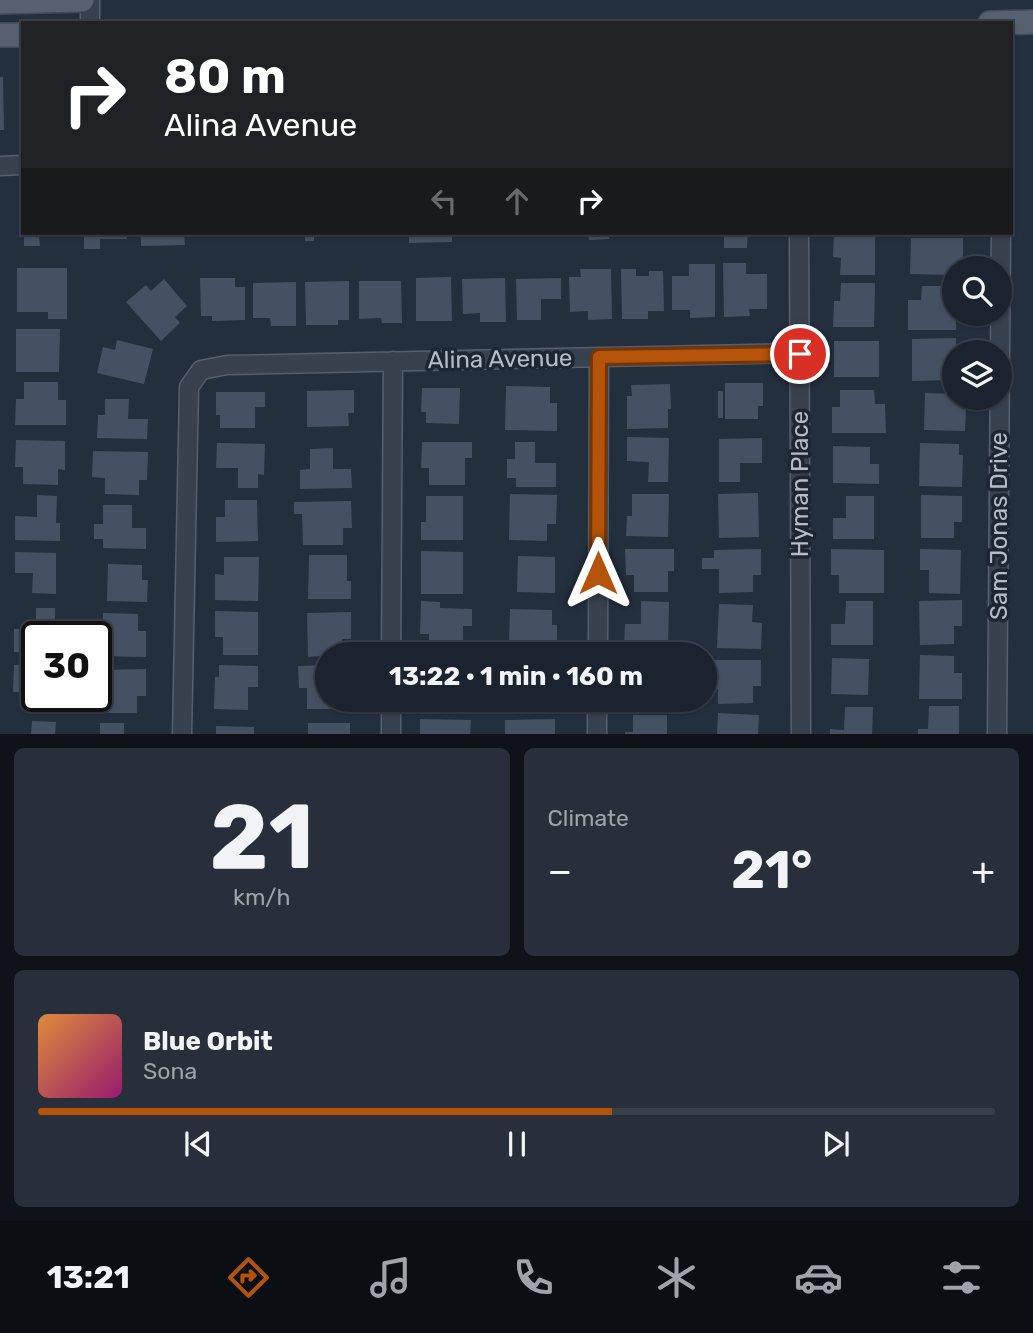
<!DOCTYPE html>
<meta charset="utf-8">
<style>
body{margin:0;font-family:Rubik,sans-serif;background:#282f3a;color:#f1f3f6;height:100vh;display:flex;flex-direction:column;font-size:26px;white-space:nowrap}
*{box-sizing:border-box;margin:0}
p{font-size:23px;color:#a0a4aa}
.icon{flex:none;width:38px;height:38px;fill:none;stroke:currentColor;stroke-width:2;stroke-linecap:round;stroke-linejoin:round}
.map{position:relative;height:734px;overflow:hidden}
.side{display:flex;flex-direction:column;gap:14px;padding:14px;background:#0f1319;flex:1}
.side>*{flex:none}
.banner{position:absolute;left:21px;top:21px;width:992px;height:214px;border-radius:0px;box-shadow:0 2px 5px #0004,0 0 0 2px #39404a;background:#202124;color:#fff;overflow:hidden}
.tools{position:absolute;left:942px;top:256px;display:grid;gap:14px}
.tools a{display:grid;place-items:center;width:70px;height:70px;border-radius:50%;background:#1b232e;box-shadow:0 2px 5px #0004,0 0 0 2px #39404a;font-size:35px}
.speed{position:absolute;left:21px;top:621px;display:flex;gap:14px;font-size:35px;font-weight:700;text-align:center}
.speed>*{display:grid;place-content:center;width:91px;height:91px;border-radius:50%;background:#1b232e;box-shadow:0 2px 5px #0004,0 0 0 2px #39404a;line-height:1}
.speed .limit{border:4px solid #111;border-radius:10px;background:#fff;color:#111}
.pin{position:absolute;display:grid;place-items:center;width:60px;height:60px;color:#fff;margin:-30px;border:4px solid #fff;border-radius:50%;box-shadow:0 2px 7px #0007}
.me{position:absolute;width:77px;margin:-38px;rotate:0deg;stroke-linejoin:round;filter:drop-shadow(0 0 5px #0008)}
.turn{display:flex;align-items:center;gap:24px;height:147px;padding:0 28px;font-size:32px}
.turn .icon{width:91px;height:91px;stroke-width:2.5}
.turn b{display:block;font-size:49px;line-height:60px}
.lanes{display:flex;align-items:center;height:66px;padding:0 28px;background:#0003;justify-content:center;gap:35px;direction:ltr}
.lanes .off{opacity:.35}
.big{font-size:52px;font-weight:700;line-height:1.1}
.side .card{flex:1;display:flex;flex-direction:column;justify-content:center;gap:10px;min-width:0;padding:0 24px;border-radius:10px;background:#282f3a}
.side .dial{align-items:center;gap:0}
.dial b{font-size:91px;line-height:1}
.song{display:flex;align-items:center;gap:21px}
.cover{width:84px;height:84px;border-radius:10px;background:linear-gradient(135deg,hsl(30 70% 55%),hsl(320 70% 35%))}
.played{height:7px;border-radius:4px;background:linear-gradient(90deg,#b45309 60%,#39404a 60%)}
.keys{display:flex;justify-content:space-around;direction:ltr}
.heat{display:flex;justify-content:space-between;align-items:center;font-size:38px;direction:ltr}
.side .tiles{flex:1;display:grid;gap:14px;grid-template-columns:1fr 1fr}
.card:last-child{grid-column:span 2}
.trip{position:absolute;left:315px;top:642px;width:402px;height:70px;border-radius:35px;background:#1b232e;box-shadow:0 2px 5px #0004,0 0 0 2px #39404a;font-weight:700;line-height:70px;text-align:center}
.dock{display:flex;height:112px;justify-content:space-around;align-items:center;background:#0b0e12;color:#a0a4aa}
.dock .icon{width:49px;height:49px}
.dock .on{color:#b45309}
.dock b{font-size:32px;color:#f1f3f6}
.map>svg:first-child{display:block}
.building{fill:#455162}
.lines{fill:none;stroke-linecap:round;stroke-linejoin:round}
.minor-casing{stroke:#565f6c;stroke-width:21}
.major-casing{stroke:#414a57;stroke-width:26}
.minor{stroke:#38414e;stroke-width:18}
.major{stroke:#56606e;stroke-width:23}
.route-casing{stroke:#753606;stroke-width:18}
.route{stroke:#b45309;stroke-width:12}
.labels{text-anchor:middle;stroke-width:7;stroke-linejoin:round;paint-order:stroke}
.street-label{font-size:24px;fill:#b4bcc9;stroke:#1d2633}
</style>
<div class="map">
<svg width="1033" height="735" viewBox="0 0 1033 735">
<rect width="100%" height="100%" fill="#242f3e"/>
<path class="building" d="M0,77H3L4,130H0Z
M20,90H23V122H20Z
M24,233H60V236L39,237L40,246H24Z
M84,233H127V239H100V249H84Z
M141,233H184L185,245L141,246Z
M252,233H295V236L252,237Z
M305,233H348V236L314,237V241H305Z
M409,233H452V242L409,243Z
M589,233H609V239L589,240Z
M724,233H748L747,248H724Z
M834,233H875V275H840L841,258L833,257Z
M911,238H963V268H954V275L910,274Z
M723,263H746V274H767V309H749L750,316L724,317Z
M689,264H715V317L690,318V310H672V276H689Z
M17,268H67V319H48V312H17Z
M580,269H611L612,319L588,320V311L570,312L569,277H581Z
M621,269H636V276H649V271H663L664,311H648V319H622Z
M451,277L452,321H416V278Z
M200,278H235V287H245V320L212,321V316H201Z
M505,278L506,322H480V313L463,314L462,279Z
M561,278V299H541V320H517L516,279Z
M164,279L187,306L175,317L180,323L161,341L126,302L146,285L151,291Z
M349,281V320H338V325H306L305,282Z
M359,281H401L402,323H382L381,318L359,319Z
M296,282V326H271L270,318H253V283Z
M841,283H875L874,327H833L834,301H840Z
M922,286H954V313H956V330H908V300H921Z
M16,329H60L59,372H16Z
M956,338V352H954V380L912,381V339Z
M117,340L153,349L144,384L97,373L103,347L115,350Z
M834,341H879V377H834Z
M24,382H58V400H66V425H15L16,399H24Z
M725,383H763V406H758V419H725Z
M670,384L671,409H668V428L627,429V396H632L631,385Z
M506,386L550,387V403H557V431L505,430Z
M422,388H460L459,424L426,423V412H421Z
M354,390V413H348L349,426L307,427V391Z
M840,390H874L875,404H885L886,433H832V407H840Z
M718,391H723V418H718Z
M216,392H265V407H255V428H220V415H216Z
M925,393L954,394V397H959V406H966L965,431L924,430Z
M105,399H129L128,419H148L147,439L97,438L98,415H105Z
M627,437L669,438L668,482H648L649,462L627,461Z
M762,438V463H740V482H719V439Z
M16,440L65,441V470L58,469V485L23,484V467H15Z
M422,442H472V458H465V485H429V468H421Z
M515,442H535V463H556V487H516V478H507V459H515Z
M217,443L265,444L264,475L258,474V488H238V468H216Z
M920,443L959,444V455H963L962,487L919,486Z
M833,446L870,447V464H879V484L833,483Z
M333,448V469H351L352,488L300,489V470L310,469V449Z
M93,451L148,452L147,480H139V495L105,494V478L92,477Z
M758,493L759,537L719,538L718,494Z
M510,494L557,495L556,524H547V541L509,540Z
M632,494H669L668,537L626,536L627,516H632Z
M37,495L57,496L56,523H60V541L15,540V516L37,517Z
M921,495L962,496V522H954V538H921Z
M426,496H463V540H421V522H426Z
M846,496H874V539H833V518H846Z
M225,500H257L258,541L216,542V517H225Z
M351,501L352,528H343V545H303L302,514H294V502Z
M103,505H132V528H146V549L103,548V539H94V524H103Z
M625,549H674V571H668V592H634V575H626Z
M761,549V575H753V592L719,593V569H702V558H714V550Z
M831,549L884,550V593H839V575H831Z
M920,549L961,550L960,594L929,593V570H920Z
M421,551L463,552V594H421Z
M15,552L56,553V594L32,593L33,573H15Z
M309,555H347V581H351V599H308Z
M518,556L555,557V593L517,592Z
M224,557H259L258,601L215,600V574L224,575Z
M108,564L142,565V580H148L147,602L107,601Z
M962,600V626H954V644L920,645L919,601Z
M421,601L440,602V608L472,609V626H463V652H429V634H420Z
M641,601L669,602L668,646L624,645L625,624H641Z
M846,601H873V645H831V624H845Z
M719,604L753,605L752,622L762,623L761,649L717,648Z
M36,608H55V623H62V637H37V653L14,652V629H36Z
M510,609L552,610V625H557V647L509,646Z
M215,611L258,612V655H223V637H215Z
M351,612V639H342V654L308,657L307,613Z
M103,613L138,614V631H146V657L96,656V637H95V633H103Z
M920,655L954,656V673H962V699H919Z
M832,658L869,659L868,695L831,694Z
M712,660H761V686H753V703L718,704V689H713Z
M14,665H37V696H56V709H21V692H13Z
M219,665L258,666V687H248V710L214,709L215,677H219Z
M327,665V700H336V709H307V688H299L298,666Z
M146,669V696H137V713H103V670Z
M435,700H466V705H435Z
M504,700H555V705L504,704Z
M640,700H668V704H641Z
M929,706H959V735H918V729H928Z
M845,707H873L872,735H830V729L844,730Z
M718,713L759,715L758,735H717Z
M633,715H667V735H625V732H633Z
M420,719L471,720L470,735H420Z
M555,719V735H505V720Z
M32,721L56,722L55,735H31Z
M100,723H124V735H100Z
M308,723H350V735H308Z
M216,726L254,727V735H216Z"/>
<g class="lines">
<defs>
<path id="minor" d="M90,23V0
M0,166L23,165
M799,233L801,735
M391,654L393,361
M598,654L599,357
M182,735L189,387L201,370L227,365L800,353
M391,735V700
M597,735V700
M997,735L1001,233"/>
<path id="major" d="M0,2L82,0
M990,23L1033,22
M0,35H23"/>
</defs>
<use href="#minor" class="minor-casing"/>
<use href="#major" class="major-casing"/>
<use href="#minor" class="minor"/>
<use href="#major" class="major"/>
</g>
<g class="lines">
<defs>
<path id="route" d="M598,573L599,357L800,354"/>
</defs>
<use href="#route" class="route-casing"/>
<use href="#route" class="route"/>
</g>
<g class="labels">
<g class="street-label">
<text transform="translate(500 359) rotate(-1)" y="8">Alina Avenue</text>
<text transform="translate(800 484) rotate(-90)" y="8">Hyman Place</text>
<text transform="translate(999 526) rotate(-90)" y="8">Sam Jonas Drive</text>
</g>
</g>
</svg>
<div class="tools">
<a><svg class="icon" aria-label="search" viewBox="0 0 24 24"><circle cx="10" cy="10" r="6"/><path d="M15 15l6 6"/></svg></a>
<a><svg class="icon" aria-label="layers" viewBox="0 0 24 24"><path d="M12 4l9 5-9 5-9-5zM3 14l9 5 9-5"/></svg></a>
</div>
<div class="speed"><div class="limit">30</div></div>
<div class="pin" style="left:800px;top:354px;background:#d93025"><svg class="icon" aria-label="arrive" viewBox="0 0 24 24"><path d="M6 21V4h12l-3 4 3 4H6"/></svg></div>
<svg class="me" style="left:598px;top:573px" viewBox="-20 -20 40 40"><path d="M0-17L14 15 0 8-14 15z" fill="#b45309" stroke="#fff" stroke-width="4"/></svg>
<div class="trip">13:22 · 1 min · 160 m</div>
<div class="banner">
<div class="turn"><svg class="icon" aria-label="right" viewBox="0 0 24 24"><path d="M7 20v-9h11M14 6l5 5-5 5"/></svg><div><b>80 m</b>Alina Avenue</div></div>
<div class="lanes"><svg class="icon off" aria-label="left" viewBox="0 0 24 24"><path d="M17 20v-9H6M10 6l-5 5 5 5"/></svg><svg class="icon off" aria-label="ahead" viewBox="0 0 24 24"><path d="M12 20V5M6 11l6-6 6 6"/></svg><svg class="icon" aria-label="right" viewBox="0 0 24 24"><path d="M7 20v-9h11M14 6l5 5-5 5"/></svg></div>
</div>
</div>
<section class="side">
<div class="tiles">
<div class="card dial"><b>21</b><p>km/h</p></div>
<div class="card"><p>Climate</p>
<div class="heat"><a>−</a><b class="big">21°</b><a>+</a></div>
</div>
<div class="card">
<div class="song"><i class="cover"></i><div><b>Blue Orbit</b><p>Sona</p></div></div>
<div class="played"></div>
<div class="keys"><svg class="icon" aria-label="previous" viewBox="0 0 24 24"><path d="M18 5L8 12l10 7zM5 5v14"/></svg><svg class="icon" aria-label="pause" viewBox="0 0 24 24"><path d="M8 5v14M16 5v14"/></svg><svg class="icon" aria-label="next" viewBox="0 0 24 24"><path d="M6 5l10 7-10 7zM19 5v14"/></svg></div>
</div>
</div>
</section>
<nav class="dock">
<b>13:21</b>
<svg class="icon on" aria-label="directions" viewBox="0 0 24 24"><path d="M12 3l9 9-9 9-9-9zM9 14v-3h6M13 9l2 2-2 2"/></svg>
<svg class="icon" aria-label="music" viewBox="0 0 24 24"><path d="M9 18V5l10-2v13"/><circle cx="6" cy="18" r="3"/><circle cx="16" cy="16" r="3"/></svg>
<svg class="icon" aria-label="phone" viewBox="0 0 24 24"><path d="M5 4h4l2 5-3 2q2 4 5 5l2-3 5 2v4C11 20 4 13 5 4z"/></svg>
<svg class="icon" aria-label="climate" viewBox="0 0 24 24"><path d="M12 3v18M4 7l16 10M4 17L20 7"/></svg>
<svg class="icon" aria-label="car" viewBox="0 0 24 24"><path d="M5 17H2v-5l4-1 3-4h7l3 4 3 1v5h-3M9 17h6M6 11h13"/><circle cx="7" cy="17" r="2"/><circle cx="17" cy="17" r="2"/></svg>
<svg class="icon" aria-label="filters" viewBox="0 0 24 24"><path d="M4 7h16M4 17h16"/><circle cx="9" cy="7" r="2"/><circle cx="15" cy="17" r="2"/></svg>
</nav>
